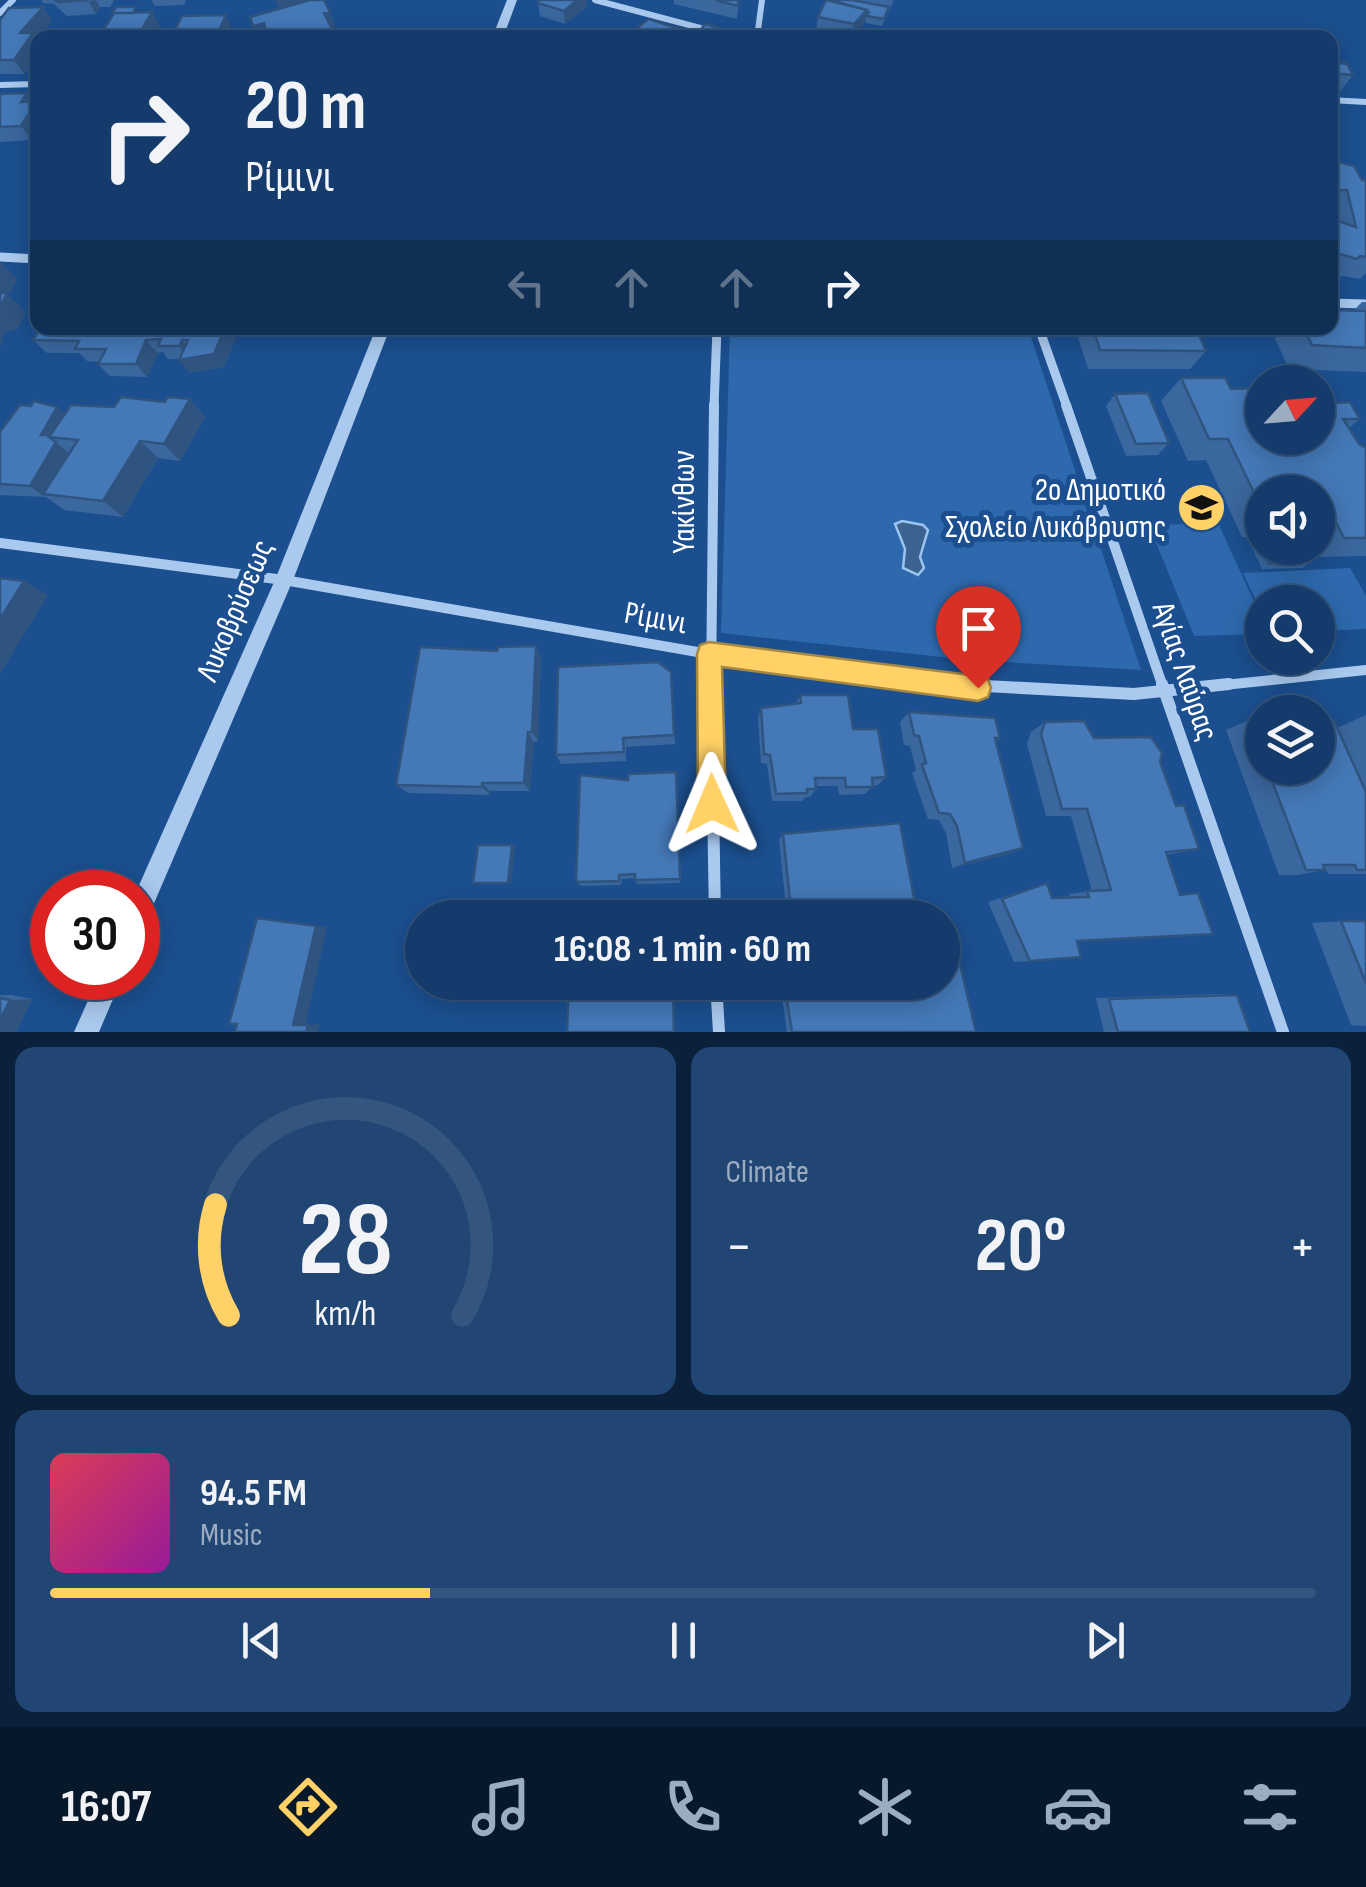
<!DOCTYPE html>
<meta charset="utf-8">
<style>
body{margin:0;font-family:"Sofia Sans Condensed",sans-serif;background:#214673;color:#f1f3f6;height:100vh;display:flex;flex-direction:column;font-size:38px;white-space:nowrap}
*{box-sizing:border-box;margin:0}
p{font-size:32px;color:#9dadc1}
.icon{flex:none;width:55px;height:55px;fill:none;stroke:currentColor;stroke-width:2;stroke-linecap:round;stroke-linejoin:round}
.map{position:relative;height:1032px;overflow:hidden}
.details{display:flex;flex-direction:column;gap:15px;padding:15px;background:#0b203b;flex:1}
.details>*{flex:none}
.hud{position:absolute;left:30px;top:30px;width:1308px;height:305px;border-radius:20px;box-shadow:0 5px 25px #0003,0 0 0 2px #33557e;background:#143b6b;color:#f1f3f6;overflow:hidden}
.needle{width:65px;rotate:64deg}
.buttons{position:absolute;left:1245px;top:365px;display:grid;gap:20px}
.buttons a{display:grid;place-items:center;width:90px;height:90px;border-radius:50%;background:#143b6b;box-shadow:0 5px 25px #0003,0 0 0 2px #33557e;font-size:50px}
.speed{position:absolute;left:30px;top:870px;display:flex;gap:20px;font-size:50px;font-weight:700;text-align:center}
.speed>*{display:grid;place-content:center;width:130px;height:130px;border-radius:50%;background:#143b6b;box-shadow:0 5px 25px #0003,0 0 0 2px #33557e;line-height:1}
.speed .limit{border:15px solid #d22;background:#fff;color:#111}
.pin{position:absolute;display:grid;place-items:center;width:85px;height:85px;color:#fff;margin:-102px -42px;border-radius:50% 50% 50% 0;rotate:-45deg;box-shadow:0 0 10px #0007}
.pin .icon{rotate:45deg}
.me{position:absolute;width:110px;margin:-55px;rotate:359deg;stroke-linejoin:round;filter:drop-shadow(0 0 8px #0008)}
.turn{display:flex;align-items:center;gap:35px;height:210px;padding:0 50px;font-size:45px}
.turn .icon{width:130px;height:130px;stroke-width:2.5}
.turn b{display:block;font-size:70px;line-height:85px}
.lanes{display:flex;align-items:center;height:95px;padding:0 50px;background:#0003;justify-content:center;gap:50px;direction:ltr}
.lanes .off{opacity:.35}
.big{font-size:75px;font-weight:700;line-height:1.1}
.details .tile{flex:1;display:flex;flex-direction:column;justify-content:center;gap:15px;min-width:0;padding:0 35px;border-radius:20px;background:#214673}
.details .dial{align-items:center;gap:0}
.dial svg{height:260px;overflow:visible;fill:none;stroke:#33557e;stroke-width:7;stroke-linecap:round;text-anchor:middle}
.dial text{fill:#f1f3f6;stroke:none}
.song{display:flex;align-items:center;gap:30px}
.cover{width:120px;height:120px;border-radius:15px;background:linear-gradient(135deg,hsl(350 70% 55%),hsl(300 70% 35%))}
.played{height:10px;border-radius:5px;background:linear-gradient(90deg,#ffd166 30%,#33557e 30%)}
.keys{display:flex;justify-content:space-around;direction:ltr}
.heat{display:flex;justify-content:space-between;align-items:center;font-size:55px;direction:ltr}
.details .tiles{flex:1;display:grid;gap:15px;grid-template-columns:1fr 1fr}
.tile:last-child{grid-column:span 2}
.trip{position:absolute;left:405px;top:900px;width:555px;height:100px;border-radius:50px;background:#143b6b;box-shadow:0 5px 25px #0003,0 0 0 2px #33557e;font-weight:700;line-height:100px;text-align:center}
.tabs{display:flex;height:160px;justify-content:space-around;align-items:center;background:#08182b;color:#9dadc1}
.tabs .icon{width:70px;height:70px}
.tabs .active{color:#ffd166}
.tabs b{font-size:45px;color:#f1f3f6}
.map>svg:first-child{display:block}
.green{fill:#2e69ad}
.water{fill:#3c6290;stroke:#9cc4f0;stroke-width:2.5}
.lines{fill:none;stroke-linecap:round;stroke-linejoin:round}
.minor-far3{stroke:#a9c9ee;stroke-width:6}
.minor-far2{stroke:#a9c9ee;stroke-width:9}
.minor-far1{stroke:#a9c9ee;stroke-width:10}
.minor{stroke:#a9c9ee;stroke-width:12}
.tertiary{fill:#a9c9ee;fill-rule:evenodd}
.wall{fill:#3a679d}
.shaded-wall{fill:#305480}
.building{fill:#4478b7;stroke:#305480;stroke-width:2.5}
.route{fill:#ffd166;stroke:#a68842;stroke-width:2.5}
.labels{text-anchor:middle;stroke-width:10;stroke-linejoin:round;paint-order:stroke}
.poi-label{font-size:32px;fill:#fff;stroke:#1b4f8f;text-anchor:end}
.street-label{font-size:32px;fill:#fff;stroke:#1b4f8f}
</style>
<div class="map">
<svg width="1366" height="1032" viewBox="0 0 1366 1032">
<rect width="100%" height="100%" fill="#1b4f8f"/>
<path class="green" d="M730,328H1028L1141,670L969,660L721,633Z
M1218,523L1262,619V634L1194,636L1149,525Z
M1350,568L1366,596V629L1318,631V602H1262V613L1243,573Z"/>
<path class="water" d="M902,521L923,525L928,530L920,557L924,568L918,575L903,568L905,549L895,524Z"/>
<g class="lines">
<path class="minor-far3" d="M595,0L738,38
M0,13L13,0
M757,38L762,0
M0,85L38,84
M1330,100L1366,102"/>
<path class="minor-far2" d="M0,257L38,259
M1330,303L1366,304
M1039,328L1067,407
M714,407L717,328"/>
<path class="minor-far1" d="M1066,405L1163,687
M0,543L284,580L709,654L968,687
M711,687L714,405
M1205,687L1366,670"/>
<path class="minor" d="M711,684L715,918
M949,684L1134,694L1229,684
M1162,684L1283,1032
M716,982L719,1032"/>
<path class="tertiary" d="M507,0H517L503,38H492Z
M376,328H390L293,580L146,922L138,925L136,892L275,580Z
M98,978H122L99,1032H74Z"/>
</g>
<path class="wall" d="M41,0H114L110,7H100L96,14L67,16L64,14L60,9H58L55,4L43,3Z
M151,0H186L184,5L155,6Z
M540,0H586L587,7L565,24L540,16L538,3Z
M674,0H739L737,19L674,4Z
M829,0H894L882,26L866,23V19L865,23L852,38L816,31L818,17Z
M0,20L52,21L38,38V54L24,74H0Z
M232,29L229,38H175L173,34Z
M1330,62L1353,75L1337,95H1330Z
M27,93L33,101L32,140L0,142V94Z
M1330,160L1362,180H1366V273L1360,279L1342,276L1338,279L1330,276V218L1332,219L1330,210Z
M1362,302H1366V372L1289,369L1272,332L1276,328H1330L1353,311Z
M240,328L224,367L189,373L180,359H168L163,352L158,353L147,377L110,376L98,364L99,362L87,361L79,353H47L33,340Z
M1075,328H1196L1206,351L1190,369H1088Z
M1268,376L1278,382H1262V438L1334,403L1360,419L1349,428L1359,444L1366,448V556L1315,557L1310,548H1318V492H1262V548L1310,562L1302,568L1262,569L1247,537H1242L1206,460L1188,461L1161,401L1181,378L1231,389H1256Z
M1115,394L1169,443L1158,455L1126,456L1106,406Z
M190,399L205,417L180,461L158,458L123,517L64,510L46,497L0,495V432L65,414L114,407Z
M536,646L541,658L538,741L534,742L530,791H490V795L408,793L396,785L497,651Z
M671,672L675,744L626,747V761L561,764L556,755Z
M800,695L853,729L886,777L878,785L873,786L865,794L839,795L838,786H816V789L810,797H805L802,801H772L767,764L761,763L758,718L761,708L796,703Z
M909,712L1000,738L996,741L1009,854L952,868L946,833L939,820L928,819L912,773L916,770L910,746L904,745L900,722Z
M1366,715V874H1328L1326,870L1297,875H1279L1226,730L1249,720H1262V768H1318L1337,728Z
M1045,722L1160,762L1176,806L1199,849L1167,855L1077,942L1030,961L1014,962L988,902L1047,883L1052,898L1070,897L1069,894L1092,891L1071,816H1046L1027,744L1031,732Z
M676,772L680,883L637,884L635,878L622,879L621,885L581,886L576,882L628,780Z
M783,834L917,914L892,918H787L779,840Z
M1341,921H1366V1026L1351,1025L1312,923Z
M780,982H942L976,1032H787Z
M1219,994L1237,995L1250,1032H1104L1096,998Z
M0,995H11L32,999L16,1032H0Z"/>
<path class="shaded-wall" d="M96,0L100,7L96,14L88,1Z
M275,0H311L279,8Z
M577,0H586L587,7L565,24L564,11Z
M43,7L52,21L38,38V54L24,74L14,60L20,33Z
M867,10L865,23L852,38L854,24Z
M152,12L160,26L153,38H139L138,36Z
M330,12L337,32L333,33L335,38H313L324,13Z
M226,15L232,29L229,38H218L217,35Z
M27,93L35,104L38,102V131L32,140L21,126V102Z
M0,261L18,280L8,295L26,312L19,328L5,333L1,338L4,341L0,346Z
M225,328H240L224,367L189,373L179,360L189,358L179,346L182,340L192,353Z
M146,340L158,353L147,377L136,364Z
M190,399L205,417L180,461L164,444Z
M57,407L71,420L49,437L70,454L43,494L45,497L30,486L41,435Z
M140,441L158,458L123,517L103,501Z
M24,581L48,595L0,674V619Z
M536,646L541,658L538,741L532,732Z
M528,732L534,742L530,791L524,783Z
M482,783L490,791V795L482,787Z
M512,845L515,847L511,885L508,883Z
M1023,848L1009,854L952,868L965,863Z
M316,926L327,927L306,1023L293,1025Z
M32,999L16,1032H0V1020L10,1000Z
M320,1024L318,1032H306L308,1025Z"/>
<path class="building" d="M55,0H88L58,2Z
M310,0H324L330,12L324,13L331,27L329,33L313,38H256L253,29L265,27L264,23L253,26L250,17Z
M540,0H577L564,11L538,3Z
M715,0H738V6Z
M826,0L867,10L854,24L818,17Z
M829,0H852L889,7L884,19L867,16L869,12L866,11L867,10Z
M43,7L20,33H33L14,60H0V20L9,8Z
M116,7H136L133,13H112Z
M152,12L138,36L99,37L114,13Z
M226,15L217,35L173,34L182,16Z
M648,19L687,31L681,38L627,37Z
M705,24L734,32L727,38H695Z
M1330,62L1347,64L1353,75L1330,73Z
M27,93L21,102L37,101L21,126L0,127V94Z
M1330,160L1354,166L1362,180H1366V257L1360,256L1357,259L1330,251V218L1356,227L1347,190H1330Z
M0,293H7L0,307Z
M1330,310L1366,311V348L1312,345L1304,328H1330Z
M41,328H225L214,354L179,360L188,340H182L179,346H158L161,339L146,340L136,364H98L106,349H75L79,341L33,340Z
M1093,328H1196L1206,351L1100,350Z
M1268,376L1278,382H1264Z
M1181,378H1225L1231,389L1260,388L1262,385V438H1318V387H1325L1334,403L1350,402L1360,419H1343L1359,444L1366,448V538H1344L1333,516H1318V492H1262V509L1228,439H1209Z
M1148,393L1169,443L1136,444L1115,394Z
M121,397L165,402L168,397L190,399L164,444L140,441L103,501L43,494L78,440L49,437L71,405L114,407Z
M34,401L57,407L41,435H50L49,437L56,442L30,486L0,484V432L20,405L31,406Z
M1254,532H1262V548H1302L1310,562L1269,564Z
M0,578L24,581L0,619Z
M536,646L532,732H528L524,783H482V787L396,785L420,647L497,651L498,647Z
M658,662L671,672L674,735L623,738L624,752L556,755L558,667Z
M800,695H848L853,729H878L886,777L872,778L873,787H846L845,778H815L816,789H807V793L776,794L770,755L764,754L761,708L801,703Z
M909,712L995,718L1000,738H995L1023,848L965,863L957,826L950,814L939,813L922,765L926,763L919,736L914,735Z
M1249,720H1262V756Z
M1084,721L1094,738L1151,737L1162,753L1160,762L1176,806L1184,805L1199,849L1166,852L1180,895L1198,893L1213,934L1077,941L1081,957L1030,961L1002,899L1047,883L1052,898L1089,897L1087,891L1111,890L1087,809H1062L1041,734L1045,722Z
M1318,721H1334L1366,792V870H1357L1355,865H1323L1325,870H1306L1267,768H1318Z
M676,772L680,879L635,880V874L619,875V881L576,882L580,775L628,780V774Z
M900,823L917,914L877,918H792L783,834Z
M478,845H512L508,883H473Z
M257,918L316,926L293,1025H308L306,1032H235L237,1024H229Z
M1341,921H1366V983Z
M959,960L976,1032H792L784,982H942V961Z
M569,982H673L674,1032H567Z
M1237,995L1250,1032H1118L1109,999Z
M0,998L10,1000L0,1020Z"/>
<path class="route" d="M709,642L978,676L988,679L991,688L988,697L978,701L722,667L726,804L722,814L712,818L702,814L698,804L697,654L700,645Z"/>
<defs>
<symbol id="school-disc" viewBox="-11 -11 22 22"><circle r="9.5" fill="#ffd166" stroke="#1b4f8f"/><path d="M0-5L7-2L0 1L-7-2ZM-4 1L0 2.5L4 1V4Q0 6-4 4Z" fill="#111"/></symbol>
</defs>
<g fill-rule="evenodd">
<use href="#school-disc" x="1174" y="480" width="55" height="55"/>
</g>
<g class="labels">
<g class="poi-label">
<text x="1166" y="500">2ο Δημοτικό<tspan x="1166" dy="37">Σχολείο Λυκόβρυσης</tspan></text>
</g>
<g class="street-label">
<text transform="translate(683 502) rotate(-90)" y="11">Υακίνθων</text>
<text transform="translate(234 610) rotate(-67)" y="11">Λυκοβρύσεως</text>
<text transform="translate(656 617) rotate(10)" y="11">Ρίμινι</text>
<text transform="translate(1186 671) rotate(71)" y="11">Αγίας Λαύρας</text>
</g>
</g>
</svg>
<div class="buttons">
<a><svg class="needle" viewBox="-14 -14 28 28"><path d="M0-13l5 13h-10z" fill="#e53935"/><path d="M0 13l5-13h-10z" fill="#9dadc1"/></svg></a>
<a><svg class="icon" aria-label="sound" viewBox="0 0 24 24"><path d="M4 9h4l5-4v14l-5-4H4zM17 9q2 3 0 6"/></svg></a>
<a><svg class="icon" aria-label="search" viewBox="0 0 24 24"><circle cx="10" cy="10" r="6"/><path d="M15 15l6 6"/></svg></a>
<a><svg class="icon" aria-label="layers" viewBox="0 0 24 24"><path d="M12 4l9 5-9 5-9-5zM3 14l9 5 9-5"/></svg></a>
</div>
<div class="speed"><div class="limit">30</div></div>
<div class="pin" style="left:978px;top:688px;background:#d93025"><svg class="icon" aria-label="arrive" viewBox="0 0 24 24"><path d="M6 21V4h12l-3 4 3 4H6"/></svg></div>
<svg class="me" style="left:712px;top:804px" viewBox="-20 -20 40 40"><path d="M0-17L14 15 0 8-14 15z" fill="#ffd166" stroke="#fff" stroke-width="4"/></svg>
<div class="trip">16:08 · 1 min · 60 m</div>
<div class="hud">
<div class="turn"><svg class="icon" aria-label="right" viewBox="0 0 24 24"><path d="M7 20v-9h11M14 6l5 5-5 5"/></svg><div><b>20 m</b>Ρίμινι</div></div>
<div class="lanes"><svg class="icon off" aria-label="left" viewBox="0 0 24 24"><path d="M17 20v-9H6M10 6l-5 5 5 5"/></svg><svg class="icon off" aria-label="ahead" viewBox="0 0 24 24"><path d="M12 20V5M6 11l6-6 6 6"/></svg><svg class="icon off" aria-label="ahead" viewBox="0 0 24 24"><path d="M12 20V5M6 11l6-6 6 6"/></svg><svg class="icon" aria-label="right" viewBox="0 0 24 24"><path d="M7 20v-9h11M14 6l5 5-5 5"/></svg></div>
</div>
</div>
<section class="details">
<div class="tiles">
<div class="tile dial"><svg viewBox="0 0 100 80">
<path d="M14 69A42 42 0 1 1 86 69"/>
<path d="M14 69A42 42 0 0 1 10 35" stroke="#ffd166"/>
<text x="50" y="56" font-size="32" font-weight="700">28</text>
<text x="50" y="72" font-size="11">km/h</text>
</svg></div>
<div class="tile"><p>Climate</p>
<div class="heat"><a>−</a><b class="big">20°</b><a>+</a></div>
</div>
<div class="tile">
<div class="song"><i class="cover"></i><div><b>94.5 FM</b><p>Music</p></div></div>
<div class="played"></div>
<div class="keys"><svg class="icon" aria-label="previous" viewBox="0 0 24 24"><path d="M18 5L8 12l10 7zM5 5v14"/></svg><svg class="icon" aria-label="pause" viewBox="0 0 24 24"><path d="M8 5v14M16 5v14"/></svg><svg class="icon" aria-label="next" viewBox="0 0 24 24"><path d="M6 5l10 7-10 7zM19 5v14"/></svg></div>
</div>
</div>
</section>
<nav class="tabs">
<b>16:07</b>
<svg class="icon active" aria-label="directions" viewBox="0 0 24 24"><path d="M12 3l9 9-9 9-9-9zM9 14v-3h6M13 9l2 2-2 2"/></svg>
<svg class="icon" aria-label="music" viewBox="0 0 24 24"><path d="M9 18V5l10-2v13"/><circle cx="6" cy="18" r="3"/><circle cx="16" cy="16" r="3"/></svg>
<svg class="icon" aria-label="phone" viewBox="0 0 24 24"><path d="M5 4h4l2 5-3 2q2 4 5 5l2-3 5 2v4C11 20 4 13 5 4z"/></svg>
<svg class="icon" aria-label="climate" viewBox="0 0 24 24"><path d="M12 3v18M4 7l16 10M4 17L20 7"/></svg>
<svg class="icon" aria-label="car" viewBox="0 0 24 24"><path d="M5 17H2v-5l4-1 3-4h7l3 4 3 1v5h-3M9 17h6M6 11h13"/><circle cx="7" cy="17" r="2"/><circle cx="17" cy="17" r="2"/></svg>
<svg class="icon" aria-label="filters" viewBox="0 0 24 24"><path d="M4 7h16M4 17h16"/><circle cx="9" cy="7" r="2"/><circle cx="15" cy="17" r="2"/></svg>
</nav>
